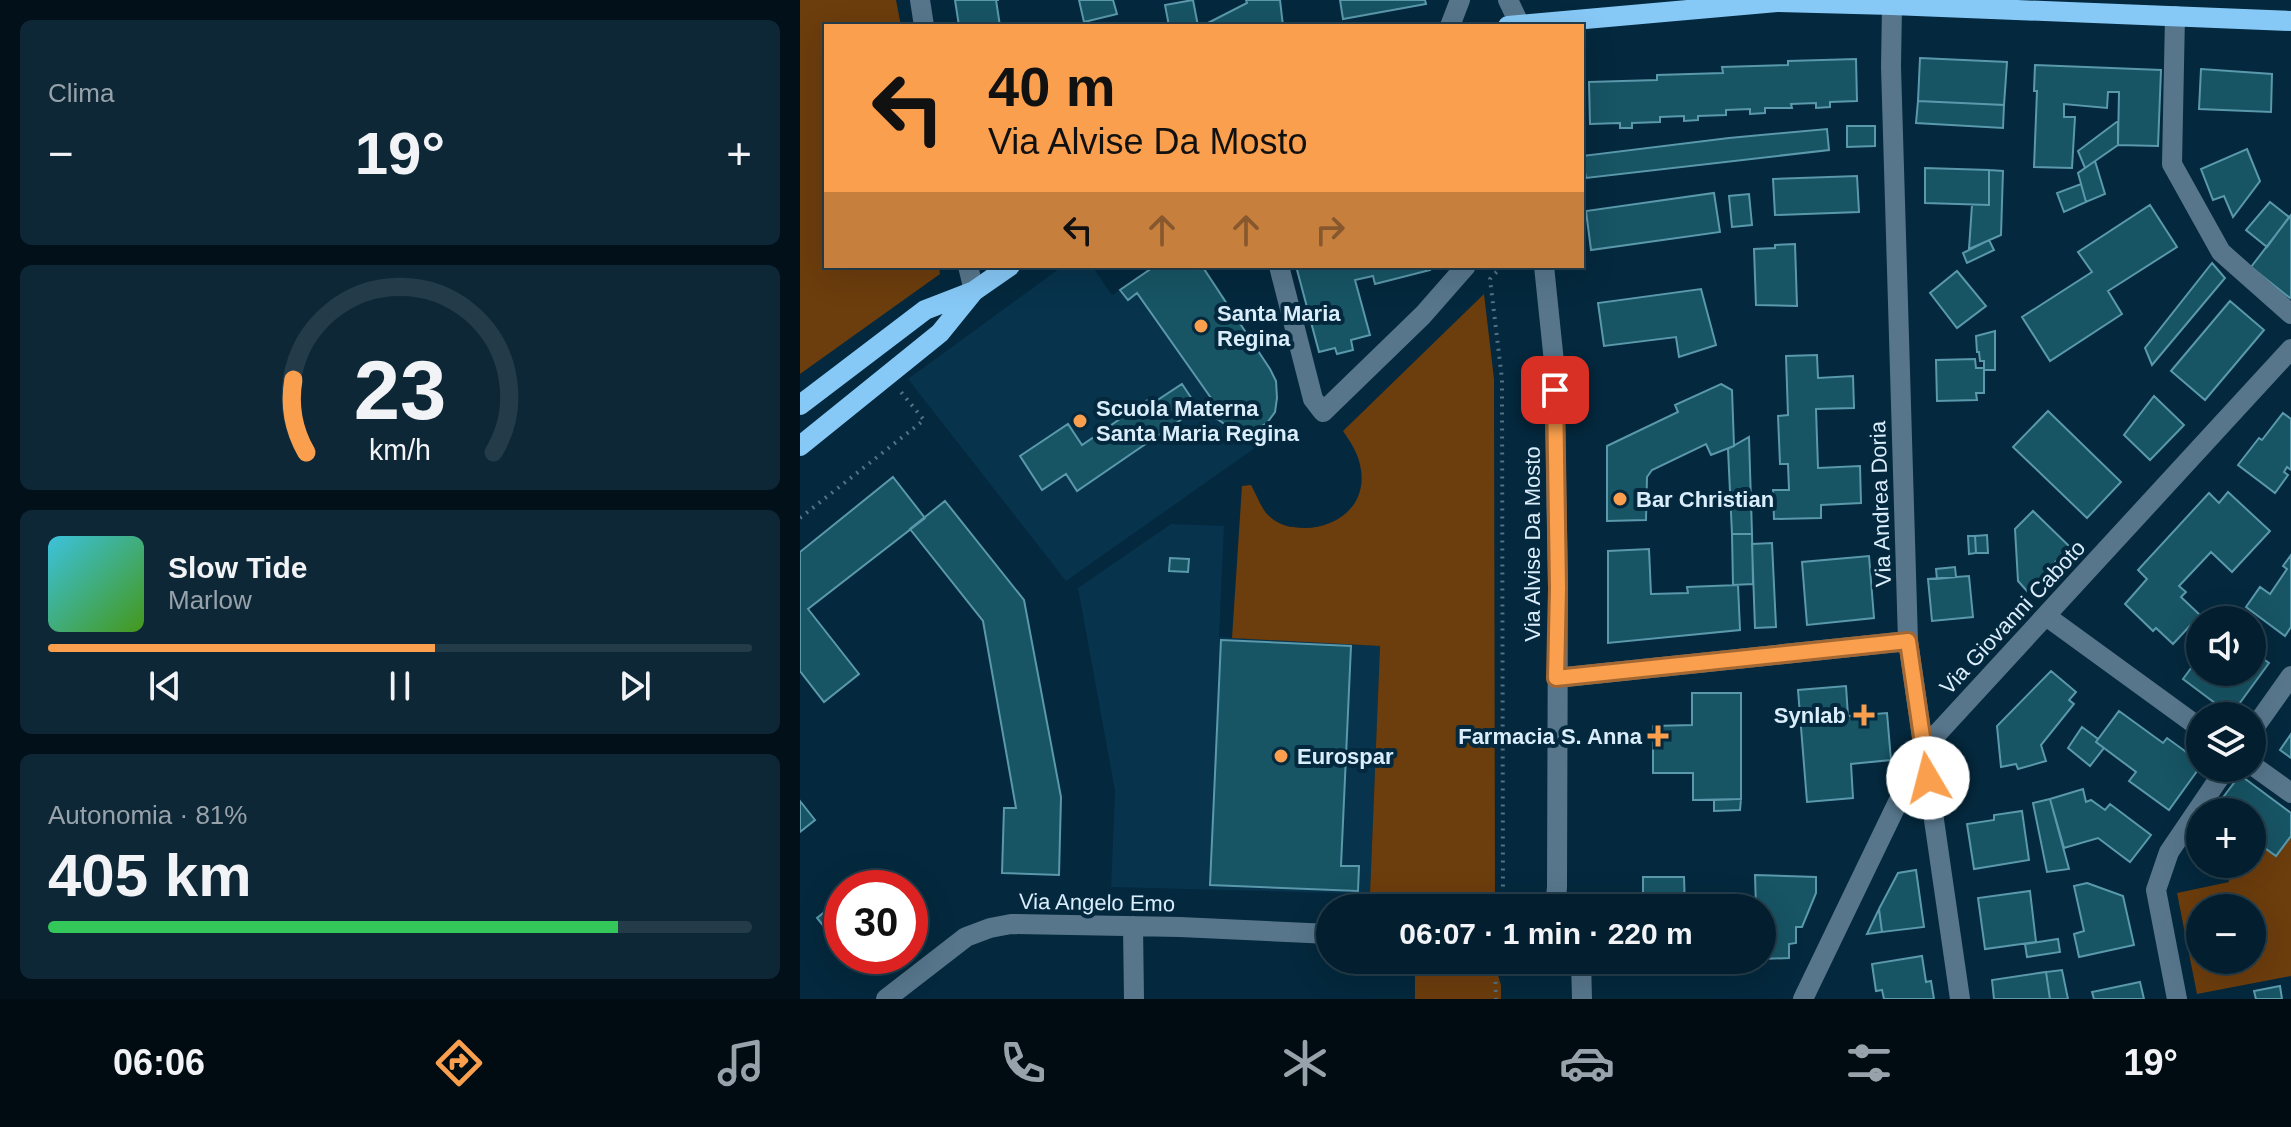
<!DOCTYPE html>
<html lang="it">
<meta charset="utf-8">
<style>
body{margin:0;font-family:Arial,sans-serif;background:#0d2736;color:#f1f3f6;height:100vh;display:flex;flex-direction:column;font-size:30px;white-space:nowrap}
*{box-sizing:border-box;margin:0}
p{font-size:26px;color:#97a2aa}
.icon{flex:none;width:44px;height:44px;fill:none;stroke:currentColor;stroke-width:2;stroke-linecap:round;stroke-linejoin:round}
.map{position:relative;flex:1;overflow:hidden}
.details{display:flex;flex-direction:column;gap:20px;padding:20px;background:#021019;width:800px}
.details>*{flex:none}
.top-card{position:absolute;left:24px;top:24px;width:760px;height:244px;border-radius:0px;box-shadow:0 8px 32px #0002,0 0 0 2px #243c4a;background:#f99f4d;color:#111;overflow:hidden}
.buttons{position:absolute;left:1386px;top:606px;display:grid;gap:16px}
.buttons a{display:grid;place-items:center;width:80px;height:80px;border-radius:50%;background:#031e2e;box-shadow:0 8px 32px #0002,0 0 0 2px #243c4a;font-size:40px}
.speed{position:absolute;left:24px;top:870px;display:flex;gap:16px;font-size:40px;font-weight:700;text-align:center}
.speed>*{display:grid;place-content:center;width:104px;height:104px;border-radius:50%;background:#031e2e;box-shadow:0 8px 32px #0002,0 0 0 2px #243c4a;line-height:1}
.speed .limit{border:12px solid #d22;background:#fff;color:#111}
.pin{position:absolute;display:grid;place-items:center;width:68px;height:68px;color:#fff;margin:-34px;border-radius:16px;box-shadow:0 4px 12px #0006}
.me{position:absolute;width:88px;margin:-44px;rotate:352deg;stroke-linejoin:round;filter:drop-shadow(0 0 6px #0008)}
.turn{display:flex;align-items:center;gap:28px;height:168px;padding:0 32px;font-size:36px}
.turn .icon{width:104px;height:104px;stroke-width:2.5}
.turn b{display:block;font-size:56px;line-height:68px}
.lanes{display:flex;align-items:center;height:76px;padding:0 32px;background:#0003;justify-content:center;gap:40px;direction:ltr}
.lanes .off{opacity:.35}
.big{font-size:60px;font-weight:700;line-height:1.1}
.details .tile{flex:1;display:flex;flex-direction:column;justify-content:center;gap:12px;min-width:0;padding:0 28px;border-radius:12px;background:#0d2736}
.details .dial{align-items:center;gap:0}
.dial svg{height:208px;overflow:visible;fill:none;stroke:#243c4a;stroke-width:7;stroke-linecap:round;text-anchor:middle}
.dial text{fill:#f1f3f6;stroke:none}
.song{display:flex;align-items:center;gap:24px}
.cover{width:96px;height:96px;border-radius:12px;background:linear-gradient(135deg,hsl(190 70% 55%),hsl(100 70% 35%))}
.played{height:8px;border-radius:4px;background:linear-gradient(90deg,#f99f4d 55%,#243c4a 55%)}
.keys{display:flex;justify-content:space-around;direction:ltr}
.heat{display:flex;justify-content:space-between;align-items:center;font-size:44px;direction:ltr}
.charge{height:12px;border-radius:6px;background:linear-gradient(90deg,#34c759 81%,#243c4a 0)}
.trip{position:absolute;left:516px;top:894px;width:460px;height:80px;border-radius:40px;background:#031e2e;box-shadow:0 8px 32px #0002,0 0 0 2px #243c4a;font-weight:700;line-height:80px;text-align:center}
.menu{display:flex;height:128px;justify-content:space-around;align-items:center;background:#010c12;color:#97a2aa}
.menu .icon{width:56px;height:56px}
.menu .on{color:#f99f4d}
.menu b{font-size:36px;color:#f1f3f6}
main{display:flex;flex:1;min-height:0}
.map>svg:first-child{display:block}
.built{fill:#07334c}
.green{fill:#6c3d0d;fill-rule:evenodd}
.building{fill:#175464;stroke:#5a98ab;stroke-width:2}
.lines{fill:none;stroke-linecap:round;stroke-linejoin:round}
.path{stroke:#547284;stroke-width:4;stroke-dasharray:2 6;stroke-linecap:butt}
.minor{stroke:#57768c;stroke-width:20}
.major{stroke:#86c8f6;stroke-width:20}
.route-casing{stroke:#a26732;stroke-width:20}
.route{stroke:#f99f4d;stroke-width:14}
.poi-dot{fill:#f99f4d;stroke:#04283d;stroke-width:3}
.labels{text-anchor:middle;stroke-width:8;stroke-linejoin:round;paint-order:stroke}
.poi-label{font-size:22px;font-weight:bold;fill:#daedfb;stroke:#04283d;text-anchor:start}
.street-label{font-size:22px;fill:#daedfb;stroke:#04283d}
</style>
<main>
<section class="details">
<div class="tile"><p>Clima</p>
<div class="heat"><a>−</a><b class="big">19°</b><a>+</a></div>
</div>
<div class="tile dial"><svg viewBox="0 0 100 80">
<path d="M14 69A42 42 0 1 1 86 69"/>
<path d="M14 69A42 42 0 0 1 9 41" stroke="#f99f4d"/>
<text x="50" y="56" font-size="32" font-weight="700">23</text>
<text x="50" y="72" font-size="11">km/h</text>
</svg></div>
<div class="tile">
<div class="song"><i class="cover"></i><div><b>Slow Tide</b><p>Marlow</p></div></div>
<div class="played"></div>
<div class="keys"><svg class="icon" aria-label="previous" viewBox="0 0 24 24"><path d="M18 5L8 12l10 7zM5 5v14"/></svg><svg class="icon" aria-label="pause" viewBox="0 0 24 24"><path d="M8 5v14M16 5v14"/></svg><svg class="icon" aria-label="next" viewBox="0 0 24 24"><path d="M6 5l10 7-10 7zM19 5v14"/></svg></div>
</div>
<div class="tile"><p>Autonomia · 81%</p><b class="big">405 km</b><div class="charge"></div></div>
</section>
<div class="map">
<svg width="1491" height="999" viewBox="0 0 1491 999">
<rect width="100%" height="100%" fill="#04283d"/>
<path class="built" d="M263,266H292L312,295L320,290L328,300L337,293L411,398L403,404L413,416L426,425L441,431H453L462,443L266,581L108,379Z
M371,524L424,526L419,637L580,646L570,894L311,887L315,791L278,588Z"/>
<path class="green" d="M0,0H96L101,26H26V266H139L140,274L0,374Z
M684,294L694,379L695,897L570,894L580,646L432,638L442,486L451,485C456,494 460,505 466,513C472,520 483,526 493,527C528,533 567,511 561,470C559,455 552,444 543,431Z
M1491,836V976L1397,994L1377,893L1429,882L1428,875L1437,864H1452V844L1455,841L1476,856ZM1400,908H1452V960H1400Z
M615,963L686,965L698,975L701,985V999H615Z"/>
<path class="building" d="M155,0H199H196L200,26H159Z
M279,0H313L317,14L284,22Z
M393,0L398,26H369L365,5Z
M446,0H480L483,26H402L447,3Z
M540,0H625L626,4L543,19Z
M1120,58L1207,62L1204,105L1118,101Z
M1056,59L1057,101L1030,102V107L1016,108V103L991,104L992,108H965V113L950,114V109L926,110V115L898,116V120L884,121V116L860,117V122L832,123V128H820V123L790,124L789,82L857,80V75L923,73L922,67L988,65V61Z
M1235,65L1361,70L1358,146L1318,145L1319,92H1308L1307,108L1264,104V117H1275L1272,168L1234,167L1237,91H1234Z
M1401,69L1472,74L1471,112L1399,109Z
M1118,101L1204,105L1203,128L1116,123Z
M1318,121V145L1285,168L1278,151Z
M1047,126H1075V146L1047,147Z
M1027,129L1029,150L786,178L782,156L929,138Z
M1447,149L1460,181L1433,217L1424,196L1413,200L1401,169Z
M1295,161L1305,194L1286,202L1278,173Z
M1125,168L1189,170V205L1125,203Z
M1189,170L1203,171L1201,235L1169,249L1172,205H1189Z
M1057,176L1059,212L975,215L973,179Z
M1281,184L1286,202L1264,212L1257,193Z
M914,193L920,232L791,250L786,211Z
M949,194L952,225L932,227L929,196Z
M1470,202L1489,217L1467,247L1446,230Z
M1350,205L1377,247L1308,291L1322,314L1250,361L1222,317L1292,272L1278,252Z
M1491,215V296L1490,298L1451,267Z
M1189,240L1194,250L1167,263L1163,253Z
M995,244L997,306L956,305L954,249L975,248V245Z
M1412,263L1425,278L1352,365L1345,348Z
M355,266H391L393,269L402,266L470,369L476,381L477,398L475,412L467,423L453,431H441L426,425L413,416L403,404L411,398L337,293L328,300L320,290Z
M496,266H629L630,270L575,284L573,276L555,280L570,335L551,340L553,350L537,354L535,348L519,352Z
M1157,271L1186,306L1157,328L1130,293Z
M901,289L916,345L879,357L876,337L804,346L798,303Z
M1430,301L1464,330L1405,400L1371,371Z
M1195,331V370H1184V361H1180L1179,352H1177L1176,336Z
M1017,355L1018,378L1053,376L1054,408L1016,409L1018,468L1060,466L1061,503L1021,505V518L974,519L973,490H989L988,464H980L978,416L988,415L986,356Z
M1175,359L1176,368H1184V393H1176L1177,400L1137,401L1136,360Z
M382,384L398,408L277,491L266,474L242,490L220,456L268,424L282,445L349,399L353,403Z
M921,384L932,390L934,446L911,455L906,444L852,470L847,477L846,520L807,521V446L878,412L875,405Z
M1354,396L1384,425L1350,460L1324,435Z
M1248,411L1321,482L1287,518L1213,447Z
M1483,413L1491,419V470L1487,467L1484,472L1488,475L1475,493L1438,465L1459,438L1462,440Z
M949,437L952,534H932L928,449Z
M93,477L125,518L8,609L59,674L24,702L0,671V552Z
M1428,492L1470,531L1432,572L1411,552L1379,586L1386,592L1381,597L1400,615L1373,644L1356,628L1353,631L1325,604L1347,579L1338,570L1409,493L1419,503Z
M145,501L224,600L261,797L259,875L202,873L204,808H216L183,621L110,529Z
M1233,511L1270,547L1227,591L1218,581L1215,529Z
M932,534H952L953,584L933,585Z
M1187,535L1188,553H1176L1175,536Z
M1168,536H1175L1176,553L1169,554Z
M972,543L976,627L955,628L952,544Z
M849,549L851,594L888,593L887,587L938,585L940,630L808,643V551Z
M1491,555V627L1485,636L1446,607L1460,587L1470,594L1487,569L1483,566Z
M1069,556L1074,618L1007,625L1002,562Z
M370,558L389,559L388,572L369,571Z
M1155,567L1156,577L1137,579L1136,569Z
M1169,576L1173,617L1132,621L1128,579Z
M421,640L551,646L541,866H559L558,891L410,885Z
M1452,651L1469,663L1431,715L1383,679L1400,656V672H1452Z
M1251,671L1276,692L1269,700L1274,704L1241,745L1246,761L1218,769L1216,764L1201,767L1197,726Z
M1046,686L1048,716L1087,713L1091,760L1051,764L1053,798L1007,802L998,690Z
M892,693H941V799L893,800V773H853V726L892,725Z
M1319,711L1363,743L1367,738L1400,762V767L1369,810L1329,781L1336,772L1296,742Z
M1282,727L1298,739L1296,742L1304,748L1290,766L1268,748Z
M1491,734V758L1480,750Z
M1440,775L1491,813V836L1476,856L1455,841L1452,844V812H1412Z
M1283,789L1286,802L1291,800L1305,810L1310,804L1351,835L1330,862L1298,838L1264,848L1250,799Z
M941,799L940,810L914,811V800Z
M1250,799L1269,869L1247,872L1233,803Z
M0,801L15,820L0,832Z
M1222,811L1229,860L1174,869L1167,824L1194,820V815Z
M1400,829V853L1388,844Z
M1414,864H1437L1428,875Z
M75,870L90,888H54Z
M1116,870L1124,927L1082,932L1079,909L1098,873Z
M955,875L1016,877V893L1002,927H996V943L989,944V958L962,959V908H956Z
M843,877H884L885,908H843Z
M1287,883L1323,896L1334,945L1279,957L1274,934L1284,931L1274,886Z
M1230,891L1236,942L1185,949L1178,898Z
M42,898V949L17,918Z
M1079,909L1082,932L1067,934Z
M1258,939L1260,952L1227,957L1225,944Z
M1122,956L1126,982L1131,981L1134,999H1084L1082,990L1076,991L1072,964Z
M1262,970L1268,999H1250L1246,972Z
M1246,972L1250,999H1194L1192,980Z
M1340,982L1344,999H1294L1292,992Z
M1480,986L1482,999H1456L1454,991Z"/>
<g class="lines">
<path class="path" d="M702,266L690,279L702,379L703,908
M0,518L124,420L101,392
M667,960L695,962L696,999"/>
<path class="minor" d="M120,0L124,26
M708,0L720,25
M1087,0L1092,5L1091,67L1108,641L1160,999
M1375,16L1372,164L1421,252L1491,314
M650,26L660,0
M168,266L174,291
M479,266L513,399L523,412L623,315L666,266
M744,266L754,362L758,588L757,887L755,908
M1246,616L1400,728
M756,678L1108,641
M1452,731L1491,676
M1452,765L1491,793
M333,926L334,999
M781,960L782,999
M86,999L166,937L190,928L211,924L380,927L530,934
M1003,999L1124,748L1491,349
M1377,999L1356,890L1369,852L1426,768"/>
<path class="major" d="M708,26L977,2L1092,5L1491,21
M0,405L125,310L174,291L210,266
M0,446L140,333L174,291"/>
</g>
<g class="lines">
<defs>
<path id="route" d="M755,390L758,588L756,678L1108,641L1128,778"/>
</defs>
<use href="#route" class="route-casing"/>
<use href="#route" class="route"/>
</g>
<g class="poi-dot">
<circle cx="401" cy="326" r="8"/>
<circle cx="280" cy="421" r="8"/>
<circle cx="820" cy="499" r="8"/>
<path d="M1060 703h8v8h8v8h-8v8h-8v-8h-8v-8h8z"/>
<path d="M854 724h8v8h8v8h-8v8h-8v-8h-8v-8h8z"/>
<circle cx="481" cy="756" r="8"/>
</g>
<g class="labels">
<g class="poi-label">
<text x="417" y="321">Santa Maria<tspan x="417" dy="25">Regina</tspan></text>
<text x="296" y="416">Scuola Materna<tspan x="296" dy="25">Santa Maria Regina</tspan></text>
<text x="836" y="507">Bar Christian</text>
<text x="1046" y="723" text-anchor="end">Synlab</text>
<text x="842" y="744" text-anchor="end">Farmacia S. Anna</text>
<text x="497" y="764">Eurospar</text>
</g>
<g class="street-label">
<text transform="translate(1080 504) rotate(-92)" y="8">Via Andrea Doria</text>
<text transform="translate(732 544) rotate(-90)" y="8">Via Alvise Da Mosto</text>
<text transform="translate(1212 617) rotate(-47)" y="8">Via Giovanni Caboto</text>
<text transform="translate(297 902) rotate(1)" y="8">Via Angelo Emo</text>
</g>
</g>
</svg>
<div class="buttons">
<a><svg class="icon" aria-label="sound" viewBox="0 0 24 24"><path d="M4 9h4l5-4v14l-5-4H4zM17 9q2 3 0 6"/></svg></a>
<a><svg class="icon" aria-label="layers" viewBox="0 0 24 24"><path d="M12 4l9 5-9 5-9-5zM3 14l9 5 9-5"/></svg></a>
<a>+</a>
<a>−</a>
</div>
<div class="speed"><div class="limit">30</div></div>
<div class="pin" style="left:755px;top:390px;background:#d93025"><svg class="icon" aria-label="arrive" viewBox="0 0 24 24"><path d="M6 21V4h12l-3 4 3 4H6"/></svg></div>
<svg class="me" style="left:1128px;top:778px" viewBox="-20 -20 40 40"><circle r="19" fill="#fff"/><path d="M0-13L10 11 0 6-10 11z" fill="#f99f4d"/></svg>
<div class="trip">06:07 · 1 min · 220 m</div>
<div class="top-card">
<div class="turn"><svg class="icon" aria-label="left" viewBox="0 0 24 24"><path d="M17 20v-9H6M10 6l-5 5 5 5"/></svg><div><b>40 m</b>Via Alvise Da Mosto</div></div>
<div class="lanes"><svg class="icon" aria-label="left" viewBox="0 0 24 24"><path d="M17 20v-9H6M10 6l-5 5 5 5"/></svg><svg class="icon off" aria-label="ahead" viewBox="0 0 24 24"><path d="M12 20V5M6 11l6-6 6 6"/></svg><svg class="icon off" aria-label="ahead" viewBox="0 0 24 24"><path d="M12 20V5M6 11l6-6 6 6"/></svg><svg class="icon off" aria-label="right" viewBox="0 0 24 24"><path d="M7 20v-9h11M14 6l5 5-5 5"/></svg></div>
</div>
</div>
</main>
<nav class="menu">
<b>06:06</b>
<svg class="icon on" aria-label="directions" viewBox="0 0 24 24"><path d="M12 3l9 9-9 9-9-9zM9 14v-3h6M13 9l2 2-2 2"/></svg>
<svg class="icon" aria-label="music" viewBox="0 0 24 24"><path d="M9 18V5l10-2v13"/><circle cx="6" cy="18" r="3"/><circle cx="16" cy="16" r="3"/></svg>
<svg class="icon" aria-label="phone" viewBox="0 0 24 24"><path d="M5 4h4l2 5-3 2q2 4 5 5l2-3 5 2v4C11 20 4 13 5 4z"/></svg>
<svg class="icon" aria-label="climate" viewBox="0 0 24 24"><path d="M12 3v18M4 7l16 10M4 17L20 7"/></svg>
<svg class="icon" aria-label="car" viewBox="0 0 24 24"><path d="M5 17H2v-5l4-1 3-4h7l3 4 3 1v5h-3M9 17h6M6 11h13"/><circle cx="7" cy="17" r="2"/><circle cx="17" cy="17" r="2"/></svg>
<svg class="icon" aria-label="filters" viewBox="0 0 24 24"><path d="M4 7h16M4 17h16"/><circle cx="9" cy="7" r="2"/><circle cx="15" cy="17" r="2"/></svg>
<b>19°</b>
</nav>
